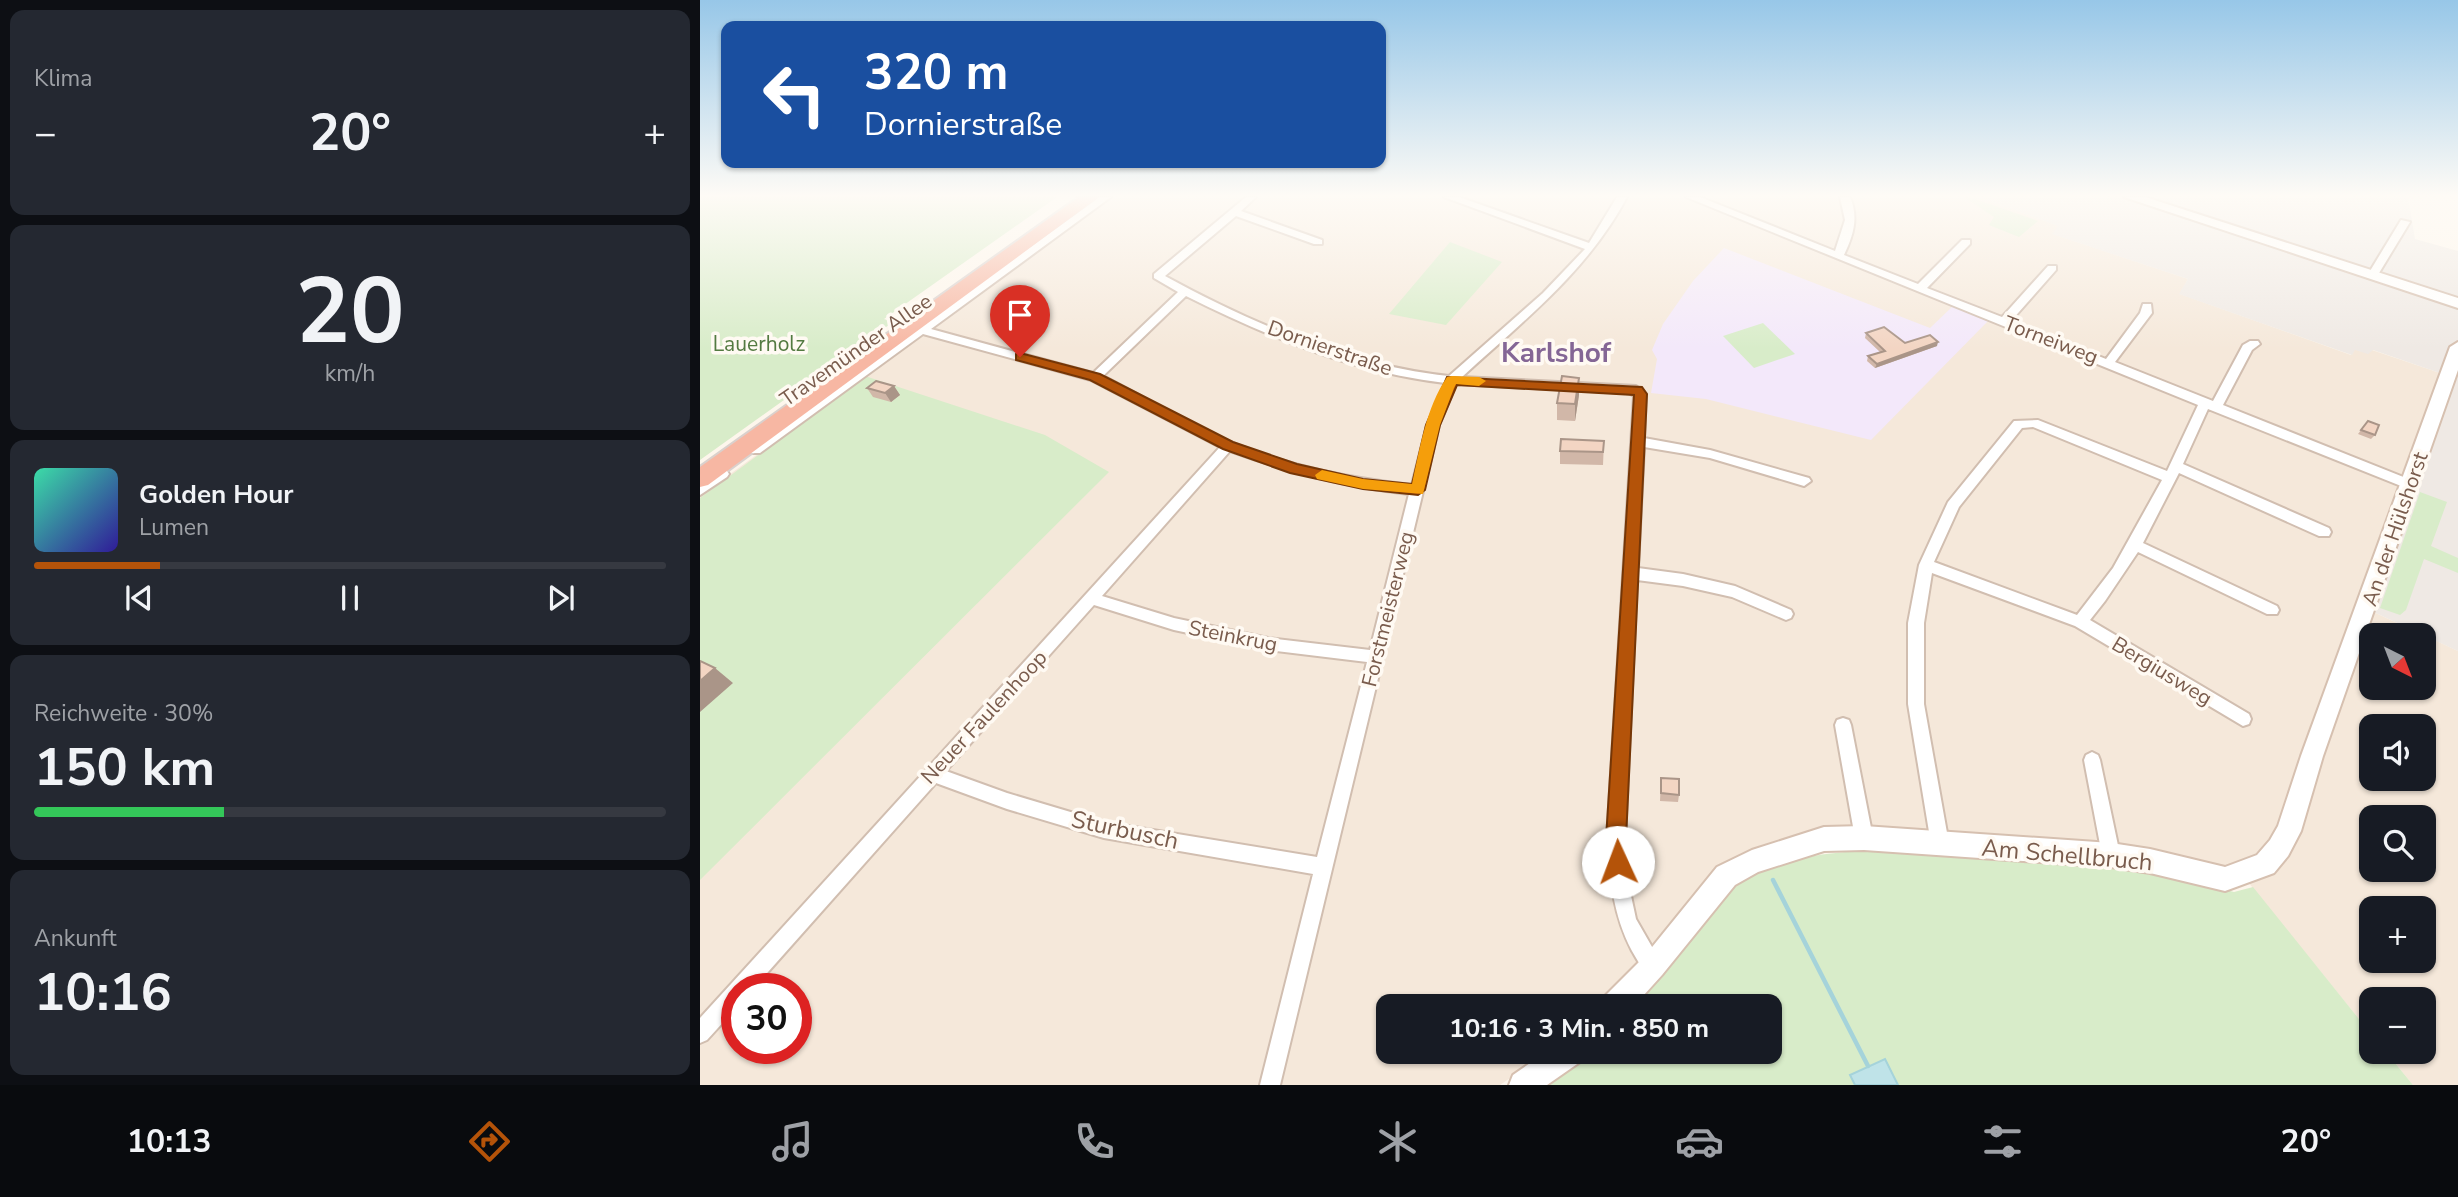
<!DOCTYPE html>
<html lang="de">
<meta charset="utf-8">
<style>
body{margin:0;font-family:"Nunito Sans",sans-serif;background:#242831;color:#f1f3f6;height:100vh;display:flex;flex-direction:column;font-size:26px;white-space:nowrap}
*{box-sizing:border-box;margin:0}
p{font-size:23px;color:#9ea1a6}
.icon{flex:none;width:38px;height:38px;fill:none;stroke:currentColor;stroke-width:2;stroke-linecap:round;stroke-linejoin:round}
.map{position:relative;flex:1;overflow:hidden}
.drawer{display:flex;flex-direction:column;gap:10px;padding:10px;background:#0d0f14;width:700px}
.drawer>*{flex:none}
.hud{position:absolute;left:21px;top:21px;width:665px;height:147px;border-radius:14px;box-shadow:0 2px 5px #0004;background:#1a4fa0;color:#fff;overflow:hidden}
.needle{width:46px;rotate:138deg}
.controls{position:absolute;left:1659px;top:623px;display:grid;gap:14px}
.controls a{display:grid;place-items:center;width:77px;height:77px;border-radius:14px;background:#171b24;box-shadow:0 2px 5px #0004;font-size:35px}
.speed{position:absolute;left:21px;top:973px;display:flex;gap:14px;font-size:35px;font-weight:700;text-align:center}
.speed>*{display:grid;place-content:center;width:91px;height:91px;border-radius:50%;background:#171b24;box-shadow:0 2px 5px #0004;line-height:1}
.speed .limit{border:10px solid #d22;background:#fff;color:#111}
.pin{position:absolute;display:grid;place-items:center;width:60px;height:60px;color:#fff;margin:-72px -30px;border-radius:50% 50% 50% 0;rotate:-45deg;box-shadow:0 0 7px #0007}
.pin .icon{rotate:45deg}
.me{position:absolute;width:77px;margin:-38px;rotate:358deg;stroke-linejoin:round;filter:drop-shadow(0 0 5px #0008)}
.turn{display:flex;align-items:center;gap:24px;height:147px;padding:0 28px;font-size:32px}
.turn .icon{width:91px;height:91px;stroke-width:2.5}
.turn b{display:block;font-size:49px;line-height:60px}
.big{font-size:52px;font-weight:700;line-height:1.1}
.drawer .card{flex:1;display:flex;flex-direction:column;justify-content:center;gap:10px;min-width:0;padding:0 24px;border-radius:14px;background:#242831}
.drawer .dial{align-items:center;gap:0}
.dial b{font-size:91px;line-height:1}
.song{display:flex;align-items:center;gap:21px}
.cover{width:84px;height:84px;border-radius:10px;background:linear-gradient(135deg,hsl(160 70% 55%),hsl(250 70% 35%))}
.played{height:7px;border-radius:4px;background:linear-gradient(90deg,#b45309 20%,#363941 20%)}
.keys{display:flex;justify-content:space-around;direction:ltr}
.heat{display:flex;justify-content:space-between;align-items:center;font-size:38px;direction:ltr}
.charge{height:10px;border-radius:5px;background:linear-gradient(90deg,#34c759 30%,#363941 0)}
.trip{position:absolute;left:676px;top:994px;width:406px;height:70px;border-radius:14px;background:#171b24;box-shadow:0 2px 5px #0004;font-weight:700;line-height:70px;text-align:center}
.tabs{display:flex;height:112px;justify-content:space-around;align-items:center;background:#090b0e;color:#9ea1a6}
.tabs .icon{width:49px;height:49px}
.tabs .active{color:#b45309}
.tabs b{font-size:32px;color:#f1f3f6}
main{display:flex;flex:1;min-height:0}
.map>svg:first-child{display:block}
.residential{fill:#f5e8da;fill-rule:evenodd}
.industrial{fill:#efe9e4}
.education{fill:#f3e8fa}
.green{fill:#d8ecc9}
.water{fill:#bfe3e8;stroke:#a5d3da;stroke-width:2}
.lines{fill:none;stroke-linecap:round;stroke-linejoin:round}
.stream{stroke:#a5d3da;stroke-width:4.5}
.street-casing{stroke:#d1beb0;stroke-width:4}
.secondary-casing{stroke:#d6c0b0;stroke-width:4}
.highway-casing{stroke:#dad1cd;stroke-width:4}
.street{fill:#fff;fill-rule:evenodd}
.secondary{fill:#fff;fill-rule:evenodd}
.highway{fill:#f7b7a3;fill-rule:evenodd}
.wall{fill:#d1b7a8}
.shaded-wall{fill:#aa9588}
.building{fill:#f3d5c3;stroke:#aa9588;stroke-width:2}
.route{fill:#b45309;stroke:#753606;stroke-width:2}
.slow{fill:#f59e0b}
.labels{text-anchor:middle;stroke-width:7;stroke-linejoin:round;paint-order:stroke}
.street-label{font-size:21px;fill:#7a5c4d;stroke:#fffaf3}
.park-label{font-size:21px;fill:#537a41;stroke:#fffaf3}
.near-street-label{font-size:24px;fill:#7a5c4d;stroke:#fffaf3}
.district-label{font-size:28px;font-weight:bold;fill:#846695;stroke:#fffaf3}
</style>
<main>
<section class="drawer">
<div class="card"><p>Klima</p>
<div class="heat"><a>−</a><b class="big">20°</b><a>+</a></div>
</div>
<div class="card dial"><b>20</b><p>km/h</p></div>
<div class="card">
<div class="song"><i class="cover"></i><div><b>Golden Hour</b><p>Lumen</p></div></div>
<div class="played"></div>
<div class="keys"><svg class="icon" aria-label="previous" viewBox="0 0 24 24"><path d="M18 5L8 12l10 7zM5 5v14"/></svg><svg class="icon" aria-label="pause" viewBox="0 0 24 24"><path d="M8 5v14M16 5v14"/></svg><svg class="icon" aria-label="next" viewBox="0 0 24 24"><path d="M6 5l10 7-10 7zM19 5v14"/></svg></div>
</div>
<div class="card"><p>Reichweite · 30%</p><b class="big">150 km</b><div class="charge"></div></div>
<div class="card"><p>Ankunft</p><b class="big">10:16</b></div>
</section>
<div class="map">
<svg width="1758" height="1085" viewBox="0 0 1758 1085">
<rect width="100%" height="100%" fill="#fdf6ec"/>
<path class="residential" d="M412,197H1278L1359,226L1353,234L1488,279L1480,294L1651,355L1654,349L1672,350L1740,373L1744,384L1667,609L1723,635H1671V688H1724V635L1758,651V1085H1713L1686,1052H1724V999H1671V1034L1535,866L1519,870L1121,830L1045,852L1018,866L936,966L898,1006H688V1052H848L800,1085H0V496ZM1671,726H1724V779H1671ZM1671,817H1724V870H1671ZM1671,908H1724V961H1671ZM37,989H96V1048H37Z"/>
<path class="industrial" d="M1278,197H1708L1715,239L1758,251V651L1667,609L1744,384L1740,373L1673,350L1668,354L1655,350L1652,355L1479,294L1488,279L1352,234L1358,226Z"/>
<path class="education" d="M1024,248L1230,328L1253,306L1288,321L1171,440L1006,399L951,393L957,359L952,350L963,324L993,281Z"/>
<path class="green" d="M0,197H357L184,319L193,322L0,460Z
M1264,197H1269L1338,221L1319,237L1289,225L1294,217Z
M750,242L802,262L746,325L689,314Z
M1063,323L1095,354L1054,368L1023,336Z
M165,376L345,435L409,472L0,880V498Z
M1720,492L1747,502L1731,546L1758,558V573L1724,559L1706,610L1700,615L1680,608Z
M1168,851L1450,870L1534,892L1553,887L1671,1034V1052H1686L1713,1085H844L874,1064L887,1052H1069V1006H930L1035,885C1075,860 1121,852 1168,851Z"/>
<path class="water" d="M1185,1059L1198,1085H1155L1150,1075Z"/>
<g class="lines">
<path class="stream" d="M1073,880L1168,1066"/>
<defs>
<path id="street" d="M400,197H411L231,329L393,373L478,292L454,278V274L546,197H556L541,211L622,240V244H614L536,216L465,276C553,324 648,365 749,376L843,293L885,249L744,197H759L889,243L917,197H927C887,272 823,321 762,377L936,386L946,394L944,438L1010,450L1109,478L1111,481L1104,486L1010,458L944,447L938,568L983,574L1035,586L1091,610L1093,614L1091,618L1086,620L1032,597L983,586L937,580L925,839L930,891L936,919L963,966L960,973L953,976C943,972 938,961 932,951C913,915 910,879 907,839L934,396L929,393L756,384L739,425L580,1085H560L613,874L404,838L307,809L236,783L53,989H37V1007L7,1040L0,1043V1018L520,447L391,380L223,334L60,453H50L49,450ZM486,296C568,337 653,372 745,383L727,425L712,485C651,478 590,467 533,443C488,424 446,398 403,376ZM530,451C592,473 645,487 709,494L670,650L568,638L474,618L402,596ZM394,605L474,630L568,650L667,662L617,857L404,822L307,793L246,771Z
M986,197H1000L1135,251L1145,220L1140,197H1150C1159,218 1153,236 1144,255L1218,284L1262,240H1270V244L1227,288L1302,317L1348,266H1356V270L1311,321L1406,359L1440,313L1443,304H1451L1452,313L1415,362L1513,401L1543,345L1550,341H1558L1560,344L1552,350L1523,405L1716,482L1718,485L1711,490L1706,488L1508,409L1483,464L1629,528L1631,532L1629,536H1619L1479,473L1443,543L1577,606L1579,610L1577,614H1567L1438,552L1405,601L1390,620L1549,714L1551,719L1549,724L1543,726L1375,626L1232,573L1224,623V704L1249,844L1246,850L1240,853L1234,850L1231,844L1208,704V623L1219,565L1248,502L1314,421L1338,420L1467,471L1498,405ZM1333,427L1462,480L1413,568L1377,615L1234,562L1259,507L1322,428Z
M1701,220L1710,222L1676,278H1668L1667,276Z
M22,469L27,471L29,474L27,477L0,495V483Z
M1143,718L1149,720L1151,725L1173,838L1170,844L1164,847L1158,844L1155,838L1135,725L1137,720Z
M1392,752L1398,755L1400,760L1420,855L1417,861L1411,864L1405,861L1402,855L1384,760L1386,755Z"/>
<path id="secondary" d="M1424,197H1445L1758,298V308Z
M1758,342V370L1623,756L1601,831L1588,856L1574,873L1525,891L1450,873L1411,867L1164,850L1124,851L1058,872L1035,885L962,975L934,1006H901L905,996L944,957L1017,867L1052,850L1124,827L1164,826L1411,843L1450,849L1525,867L1557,855L1570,840L1578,826L1601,756L1750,347Z
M846,1052H884L880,1062L847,1085H809L813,1075Z"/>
<path id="highway" d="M379,197H399L8,485L0,487V467Z"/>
</defs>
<use href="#street" class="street-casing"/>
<use href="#secondary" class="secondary-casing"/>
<use href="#highway" class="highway-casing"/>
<use href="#street" class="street"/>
<use href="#secondary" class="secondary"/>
<use href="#highway" class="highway"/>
</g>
<path class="wall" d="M1166,333L1205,343L1237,346L1175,368L1167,361L1168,356L1180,352L1165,338Z
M194,386L200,395L191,402L173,397L167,388Z
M879,395L875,421L857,420V403Z
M1668,421L1675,435L1671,439L1658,434Z
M904,441L903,465L860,464V451Z
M961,778L979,795L978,802L960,801Z"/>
<path class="shaded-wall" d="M1238,342L1237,346L1175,368L1177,364Z
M879,378V395L875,421V404Z
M194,386L200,395L191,402L185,393Z
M15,668L33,683L0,712V681Z"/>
<path class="building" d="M1184,327L1205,343L1230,335L1238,342L1177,364L1168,356L1185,351L1166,333Z
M862,376L879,378L875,404L857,403Z
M176,381L194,386L185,393L167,388Z
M1668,421L1679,425L1675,435L1661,430Z
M861,439L904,441L903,452L860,451Z
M0,661L15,668L0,681Z
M961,778L979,779V795L961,793Z"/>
<linearGradient id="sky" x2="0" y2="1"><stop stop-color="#97c7e8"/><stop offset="0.56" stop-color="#fefbf6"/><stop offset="1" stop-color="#fefbf6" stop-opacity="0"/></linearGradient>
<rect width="1758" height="349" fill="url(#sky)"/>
<path class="route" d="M320,353L400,374L533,442L597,464L663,479L712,484L726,425L747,377L942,387L947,394L926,839L928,862L925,869L918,872L911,869L906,839L934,395L757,385L740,425L725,490L718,495L663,489L590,473L523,449L390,380L316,360V354Z"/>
<path class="slow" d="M752,376L779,377L786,381L779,386L756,384L754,388L740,425L723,494L663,489L617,479L615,475L622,470L663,479L712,484C720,448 726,408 747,377Z"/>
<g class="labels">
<g class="street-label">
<text transform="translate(1351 340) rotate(21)" y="7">Torneiweg</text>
<text transform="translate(630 348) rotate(19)" y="7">Dornierstraße</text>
<text transform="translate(156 350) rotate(-35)" y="7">Travemünder Allee</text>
<text transform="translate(1695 529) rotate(-71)" y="7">An der Hülshorst</text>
<text transform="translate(688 609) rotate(-76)" y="7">Forstmeisterweg</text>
<text transform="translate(533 636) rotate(11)" y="7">Steinkrug</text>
<text transform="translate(1462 671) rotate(31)" y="7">Bergiusweg</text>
<text transform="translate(284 717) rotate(-47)" y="7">Neuer Faulenhoop</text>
</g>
<g class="park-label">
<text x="59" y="351">Lauerholz</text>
</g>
<g class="near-street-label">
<text transform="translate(425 830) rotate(12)" y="8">Sturbusch</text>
<text transform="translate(1367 855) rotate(5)" y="8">Am Schellbruch</text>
</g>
<g class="district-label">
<text x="856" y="362">Karlshof</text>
</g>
</g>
</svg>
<div class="controls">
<a><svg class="needle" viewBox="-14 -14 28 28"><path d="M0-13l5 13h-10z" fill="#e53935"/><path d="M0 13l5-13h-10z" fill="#9ea1a6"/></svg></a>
<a><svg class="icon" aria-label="sound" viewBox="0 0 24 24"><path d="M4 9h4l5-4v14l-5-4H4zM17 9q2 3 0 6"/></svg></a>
<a><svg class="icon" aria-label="search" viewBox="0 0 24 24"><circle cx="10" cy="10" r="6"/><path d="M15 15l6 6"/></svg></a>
<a>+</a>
<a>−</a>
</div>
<div class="speed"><div class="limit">30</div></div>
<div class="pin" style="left:320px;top:357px;background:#d93025"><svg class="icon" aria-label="arrive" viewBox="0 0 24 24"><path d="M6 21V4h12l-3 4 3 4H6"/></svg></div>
<svg class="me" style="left:918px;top:862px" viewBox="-20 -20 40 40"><circle r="19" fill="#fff"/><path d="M0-13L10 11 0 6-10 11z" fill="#b45309"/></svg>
<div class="trip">10:16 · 3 Min. · 850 m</div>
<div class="hud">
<div class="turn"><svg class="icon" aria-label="left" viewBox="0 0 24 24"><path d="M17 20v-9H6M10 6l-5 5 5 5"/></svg><div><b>320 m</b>Dornierstraße</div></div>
</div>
</div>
</main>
<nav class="tabs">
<b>10:13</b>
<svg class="icon active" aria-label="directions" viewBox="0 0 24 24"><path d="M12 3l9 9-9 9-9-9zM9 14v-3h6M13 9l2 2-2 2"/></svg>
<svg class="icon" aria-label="music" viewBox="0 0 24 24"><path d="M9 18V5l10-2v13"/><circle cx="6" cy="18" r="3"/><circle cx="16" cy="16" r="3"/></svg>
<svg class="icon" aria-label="phone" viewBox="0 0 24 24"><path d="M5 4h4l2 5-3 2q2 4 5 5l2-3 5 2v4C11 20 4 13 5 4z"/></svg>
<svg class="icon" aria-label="climate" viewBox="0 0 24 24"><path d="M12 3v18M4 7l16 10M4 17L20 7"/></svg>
<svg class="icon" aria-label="car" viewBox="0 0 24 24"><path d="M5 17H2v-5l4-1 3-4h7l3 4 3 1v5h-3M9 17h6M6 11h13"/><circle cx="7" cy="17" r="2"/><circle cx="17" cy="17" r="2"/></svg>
<svg class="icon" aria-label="filters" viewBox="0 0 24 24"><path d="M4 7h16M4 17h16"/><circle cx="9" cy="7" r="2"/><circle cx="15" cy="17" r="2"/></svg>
<b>20°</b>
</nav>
